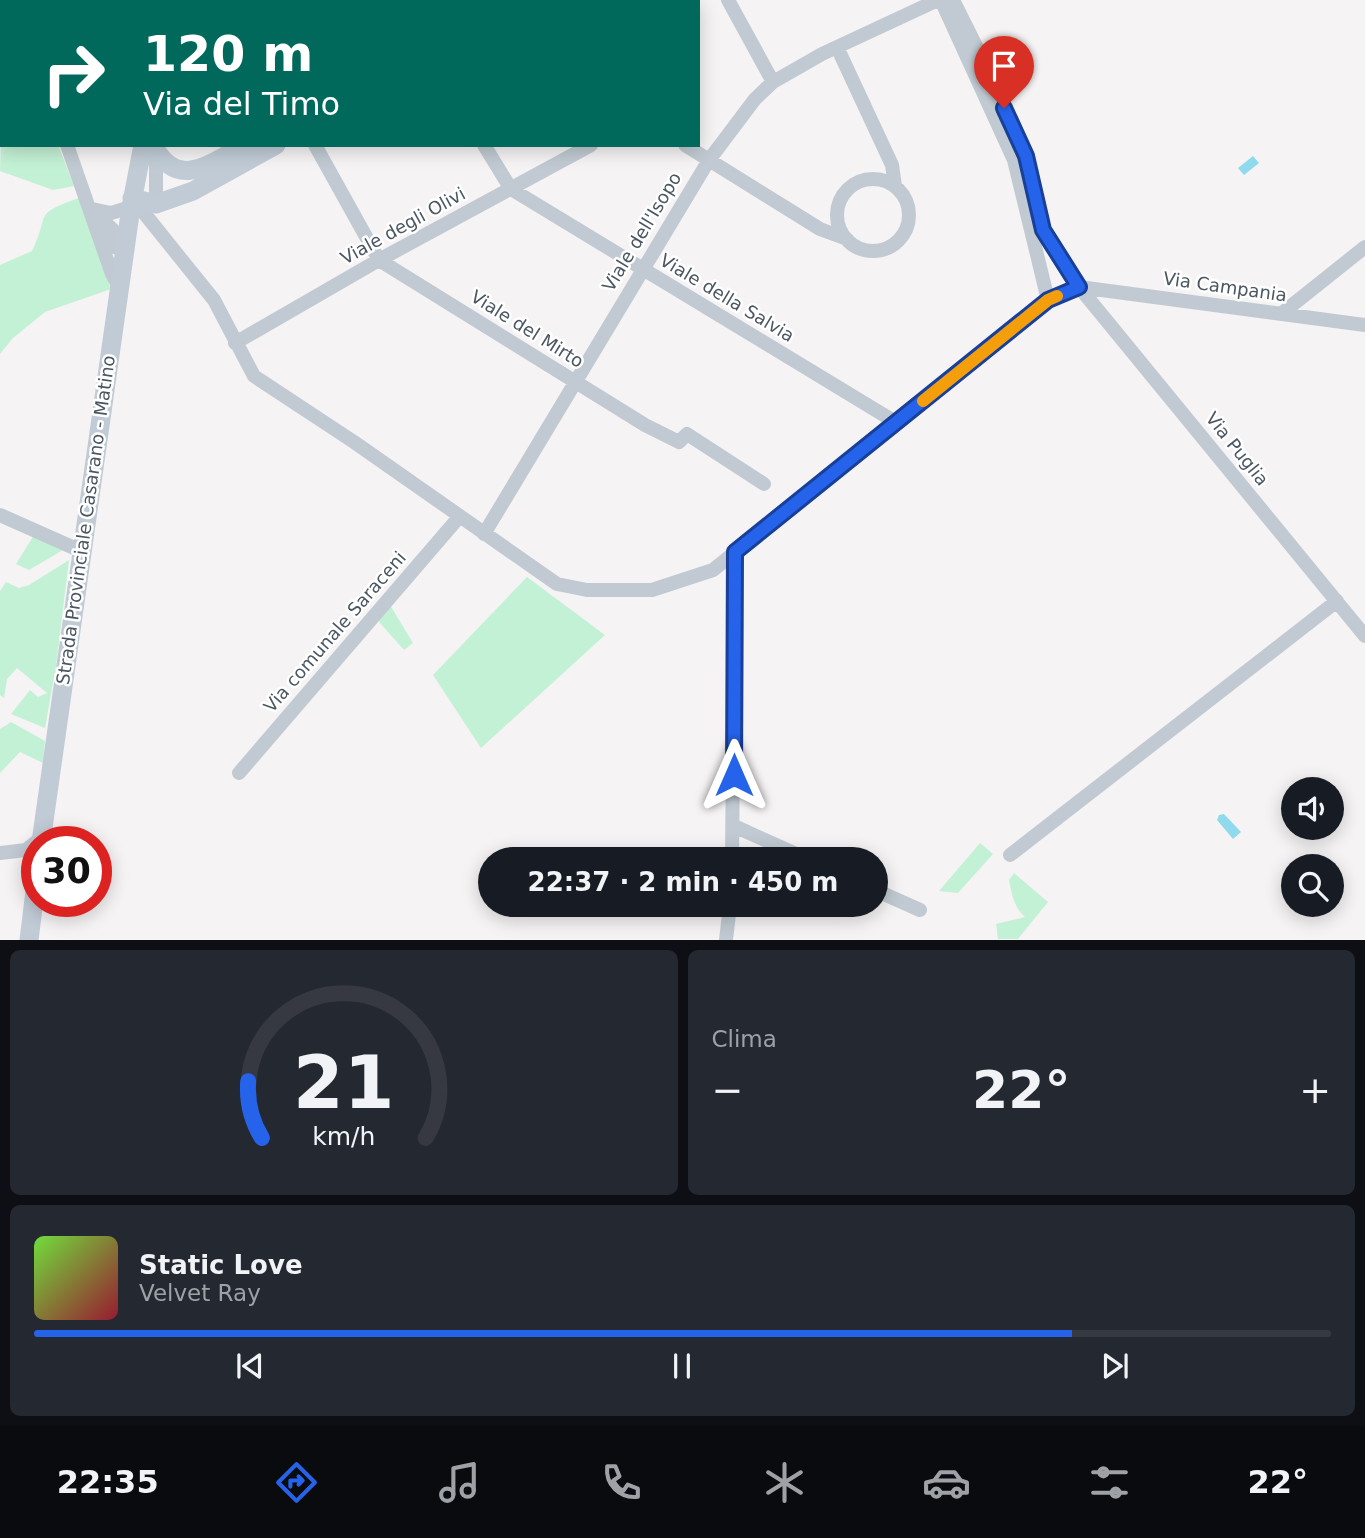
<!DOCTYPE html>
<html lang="it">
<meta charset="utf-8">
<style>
body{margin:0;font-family:"DejaVu Sans",sans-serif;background:#242831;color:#f1f3f6;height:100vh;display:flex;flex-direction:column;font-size:26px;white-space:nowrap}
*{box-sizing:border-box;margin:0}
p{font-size:23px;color:#9ea1a6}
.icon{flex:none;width:38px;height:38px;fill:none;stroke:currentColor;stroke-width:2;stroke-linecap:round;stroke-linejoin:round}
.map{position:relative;height:940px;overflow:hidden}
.panel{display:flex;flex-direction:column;gap:10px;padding:10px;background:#0d0f14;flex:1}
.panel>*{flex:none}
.banner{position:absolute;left:0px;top:0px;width:700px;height:147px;box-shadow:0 4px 18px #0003;background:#00695c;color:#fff;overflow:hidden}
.buttons{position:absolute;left:1281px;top:777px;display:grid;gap:14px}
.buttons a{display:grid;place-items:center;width:63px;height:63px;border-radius:50%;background:#171b24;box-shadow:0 4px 18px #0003;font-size:35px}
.speed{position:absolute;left:21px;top:826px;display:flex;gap:14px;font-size:35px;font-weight:700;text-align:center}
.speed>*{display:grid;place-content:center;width:91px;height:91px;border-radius:50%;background:#171b24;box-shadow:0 4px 18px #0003;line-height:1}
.speed .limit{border:10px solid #d22;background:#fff;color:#111}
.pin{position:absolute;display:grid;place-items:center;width:60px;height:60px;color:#fff;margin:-72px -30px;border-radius:50% 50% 50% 0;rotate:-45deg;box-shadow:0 0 7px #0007}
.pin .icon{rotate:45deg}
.me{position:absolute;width:77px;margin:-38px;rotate:0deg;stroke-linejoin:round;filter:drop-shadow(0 0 5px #0008)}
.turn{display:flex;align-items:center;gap:24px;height:147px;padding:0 28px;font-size:32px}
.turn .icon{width:91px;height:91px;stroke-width:2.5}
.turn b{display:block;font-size:49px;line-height:60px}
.big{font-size:52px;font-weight:700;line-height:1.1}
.panel .tile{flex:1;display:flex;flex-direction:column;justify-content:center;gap:10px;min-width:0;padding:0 24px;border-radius:10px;background:#242831}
.panel .dial{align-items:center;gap:0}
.dial svg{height:182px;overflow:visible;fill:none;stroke:#363941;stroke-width:7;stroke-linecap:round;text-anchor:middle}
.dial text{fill:#f1f3f6;stroke:none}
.song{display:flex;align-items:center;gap:21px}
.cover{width:84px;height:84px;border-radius:10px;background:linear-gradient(135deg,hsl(100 70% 55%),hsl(350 70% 35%))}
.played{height:7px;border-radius:4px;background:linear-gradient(90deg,#2563eb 80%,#363941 80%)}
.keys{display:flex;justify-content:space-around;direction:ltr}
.heat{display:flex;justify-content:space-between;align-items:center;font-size:38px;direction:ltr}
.panel .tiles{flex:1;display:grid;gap:10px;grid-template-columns:1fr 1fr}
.tile:last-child{grid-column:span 2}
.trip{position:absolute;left:478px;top:847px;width:410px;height:70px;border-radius:35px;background:#171b24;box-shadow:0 4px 18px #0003;font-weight:700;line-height:70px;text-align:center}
.dock{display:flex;height:112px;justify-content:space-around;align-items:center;background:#090b0e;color:#9ea1a6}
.dock .icon{width:49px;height:49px}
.dock .current{color:#2563eb}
.dock b{font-size:32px;color:#f1f3f6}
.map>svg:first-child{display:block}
.green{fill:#c3f1d5}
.water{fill:#90daee}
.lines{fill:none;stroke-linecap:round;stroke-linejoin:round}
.street{stroke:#c1cad2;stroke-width:14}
.secondary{stroke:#c1cbd6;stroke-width:19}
.route-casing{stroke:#184099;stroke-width:18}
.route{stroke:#2563eb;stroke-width:12}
.slow{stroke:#f59e0b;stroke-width:12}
.labels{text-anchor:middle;stroke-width:5;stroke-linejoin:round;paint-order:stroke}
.street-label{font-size:18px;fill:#4a5661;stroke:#fff}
</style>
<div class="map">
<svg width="1365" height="940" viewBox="0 0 1365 940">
<rect width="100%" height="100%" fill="#f5f3f3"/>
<path class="green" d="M2,106V145H58L74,186L53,190L0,171Z
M79,198L111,289L45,312L13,338L0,354V265L32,251C51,213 31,215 79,198Z
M34,535L63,550L29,570L16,564Z
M69,560L56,666L45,728L11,714L30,690L38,697L47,693L17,668L7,679L4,698L0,695V591L6,582L19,588L29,585Z
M527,577L605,635L481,748L433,675Z
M390,605L413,643L404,650L380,623L378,618Z
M11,722L45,741L43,763L20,752L0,773V729Z
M980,843L993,854L958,893L939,891Z
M1014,873L1048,902L1018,939H998L996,924L1025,917C1014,907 1012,895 1009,880Z"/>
<path class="water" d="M1253,156L1259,163L1244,175L1238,168Z
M1224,814L1241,832L1233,839L1217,820L1219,815Z"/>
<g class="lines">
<path class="street" d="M34,0V2
M349,0V2
M728,0L773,82
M941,0L1014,160L1048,300
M953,0L983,60L1025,156L1043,230L1079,287L1365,636
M837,47L892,165L895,186
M0,102L2,100
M67,145L112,274L119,287
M315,145L379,260L645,425L679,442L687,434L764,484
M484,145L511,189L897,423
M685,145L820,229L847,239
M156,152V204
M837 215a36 36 0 1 1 72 0a36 36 0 1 1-72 0Z
M132,198L214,300L254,376L354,442L557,584L587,590H652L713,570L1048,300L1079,287
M92,209L111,213L131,207
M94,212L126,242L117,248L109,245L100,235
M1079,287L1365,325
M1281,314L1365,247
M235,343L379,260L591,145
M0,515L81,551
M484,534L709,160L755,99L773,82L822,54L938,0
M239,773L460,516
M734,826L807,859
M0,853L26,850L41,838
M1010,855L1337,601
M732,859L735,552
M875,890L920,910
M726,940L730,905"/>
<path class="secondary" d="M255,0V2
M164,2L165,0
M513,2L516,0
M540,2L544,0
M153,145C178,192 210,163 245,145
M132,198L156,204L193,191L276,145
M41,842L131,207L143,145
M29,940L37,875"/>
</g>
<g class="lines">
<defs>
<path id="route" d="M734,775L735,552L1048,300L1079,287L1043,230L1026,156L1004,108"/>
</defs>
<use href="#route" class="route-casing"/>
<use href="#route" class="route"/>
<path class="slow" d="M923,401L1048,300L1057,296"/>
</g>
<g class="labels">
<g class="street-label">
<text transform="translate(403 226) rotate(-29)" y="6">Viale degli Olivi</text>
<text transform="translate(642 232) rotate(-59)" y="6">Viale dell'Isopo</text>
<text transform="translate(1225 287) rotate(8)" y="6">Via Campania</text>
<text transform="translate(727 298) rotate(31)" y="6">Viale della Salvia</text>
<text transform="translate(527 329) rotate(32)" y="6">Viale del Mirto</text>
<text transform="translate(1237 449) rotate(51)" y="6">Via Puglia</text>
<text transform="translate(86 520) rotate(-82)" y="6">Strada Provinciale Casarano - Matino</text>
<text transform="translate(335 632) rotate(-49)" y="6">Via comunale Saraceni</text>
</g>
</g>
</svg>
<div class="buttons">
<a><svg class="icon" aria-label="sound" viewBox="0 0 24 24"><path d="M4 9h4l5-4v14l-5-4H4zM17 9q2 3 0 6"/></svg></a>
<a><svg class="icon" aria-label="search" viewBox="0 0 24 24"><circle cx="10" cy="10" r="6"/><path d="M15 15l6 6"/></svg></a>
</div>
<div class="speed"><div class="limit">30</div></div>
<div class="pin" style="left:1004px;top:108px;background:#d93025"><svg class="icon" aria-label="arrive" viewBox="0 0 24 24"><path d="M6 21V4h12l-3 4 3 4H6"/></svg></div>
<svg class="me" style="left:734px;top:775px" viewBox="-20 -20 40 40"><path d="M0-17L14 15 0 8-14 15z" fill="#2563eb" stroke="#fff" stroke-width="4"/></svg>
<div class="trip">22:37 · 2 min · 450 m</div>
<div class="banner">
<div class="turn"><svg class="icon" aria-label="right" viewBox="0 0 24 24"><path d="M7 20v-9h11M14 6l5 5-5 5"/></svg><div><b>120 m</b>Via del Timo</div></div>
</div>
</div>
<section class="panel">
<div class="tiles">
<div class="tile dial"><svg viewBox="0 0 100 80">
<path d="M14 69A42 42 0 1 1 86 69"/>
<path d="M14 69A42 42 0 0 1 8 44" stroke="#2563eb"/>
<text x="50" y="56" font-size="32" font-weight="700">21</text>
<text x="50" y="72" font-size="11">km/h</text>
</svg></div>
<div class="tile"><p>Clima</p>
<div class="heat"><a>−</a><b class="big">22°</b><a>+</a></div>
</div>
<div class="tile">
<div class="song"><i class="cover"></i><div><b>Static Love</b><p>Velvet Ray</p></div></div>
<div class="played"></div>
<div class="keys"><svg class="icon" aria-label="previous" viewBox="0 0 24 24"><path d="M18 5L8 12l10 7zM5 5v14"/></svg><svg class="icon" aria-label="pause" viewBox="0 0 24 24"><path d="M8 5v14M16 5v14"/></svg><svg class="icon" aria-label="next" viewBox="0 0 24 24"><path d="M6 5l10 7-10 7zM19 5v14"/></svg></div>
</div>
</div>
</section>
<nav class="dock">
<b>22:35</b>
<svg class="icon current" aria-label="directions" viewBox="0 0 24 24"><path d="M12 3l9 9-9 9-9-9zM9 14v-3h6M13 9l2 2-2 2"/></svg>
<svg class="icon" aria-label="music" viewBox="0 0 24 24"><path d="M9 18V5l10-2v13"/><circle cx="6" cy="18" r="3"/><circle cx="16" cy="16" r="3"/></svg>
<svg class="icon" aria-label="phone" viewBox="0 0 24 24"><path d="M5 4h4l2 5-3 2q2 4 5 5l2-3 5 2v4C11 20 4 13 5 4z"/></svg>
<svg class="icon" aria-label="climate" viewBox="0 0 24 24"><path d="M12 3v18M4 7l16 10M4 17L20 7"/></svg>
<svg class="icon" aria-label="car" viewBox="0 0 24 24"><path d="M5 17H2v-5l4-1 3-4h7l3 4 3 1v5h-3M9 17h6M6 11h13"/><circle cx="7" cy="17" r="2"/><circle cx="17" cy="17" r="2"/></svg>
<svg class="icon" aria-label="filters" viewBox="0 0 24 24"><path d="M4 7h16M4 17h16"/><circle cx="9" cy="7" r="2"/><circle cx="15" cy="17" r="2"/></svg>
<b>22°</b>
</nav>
